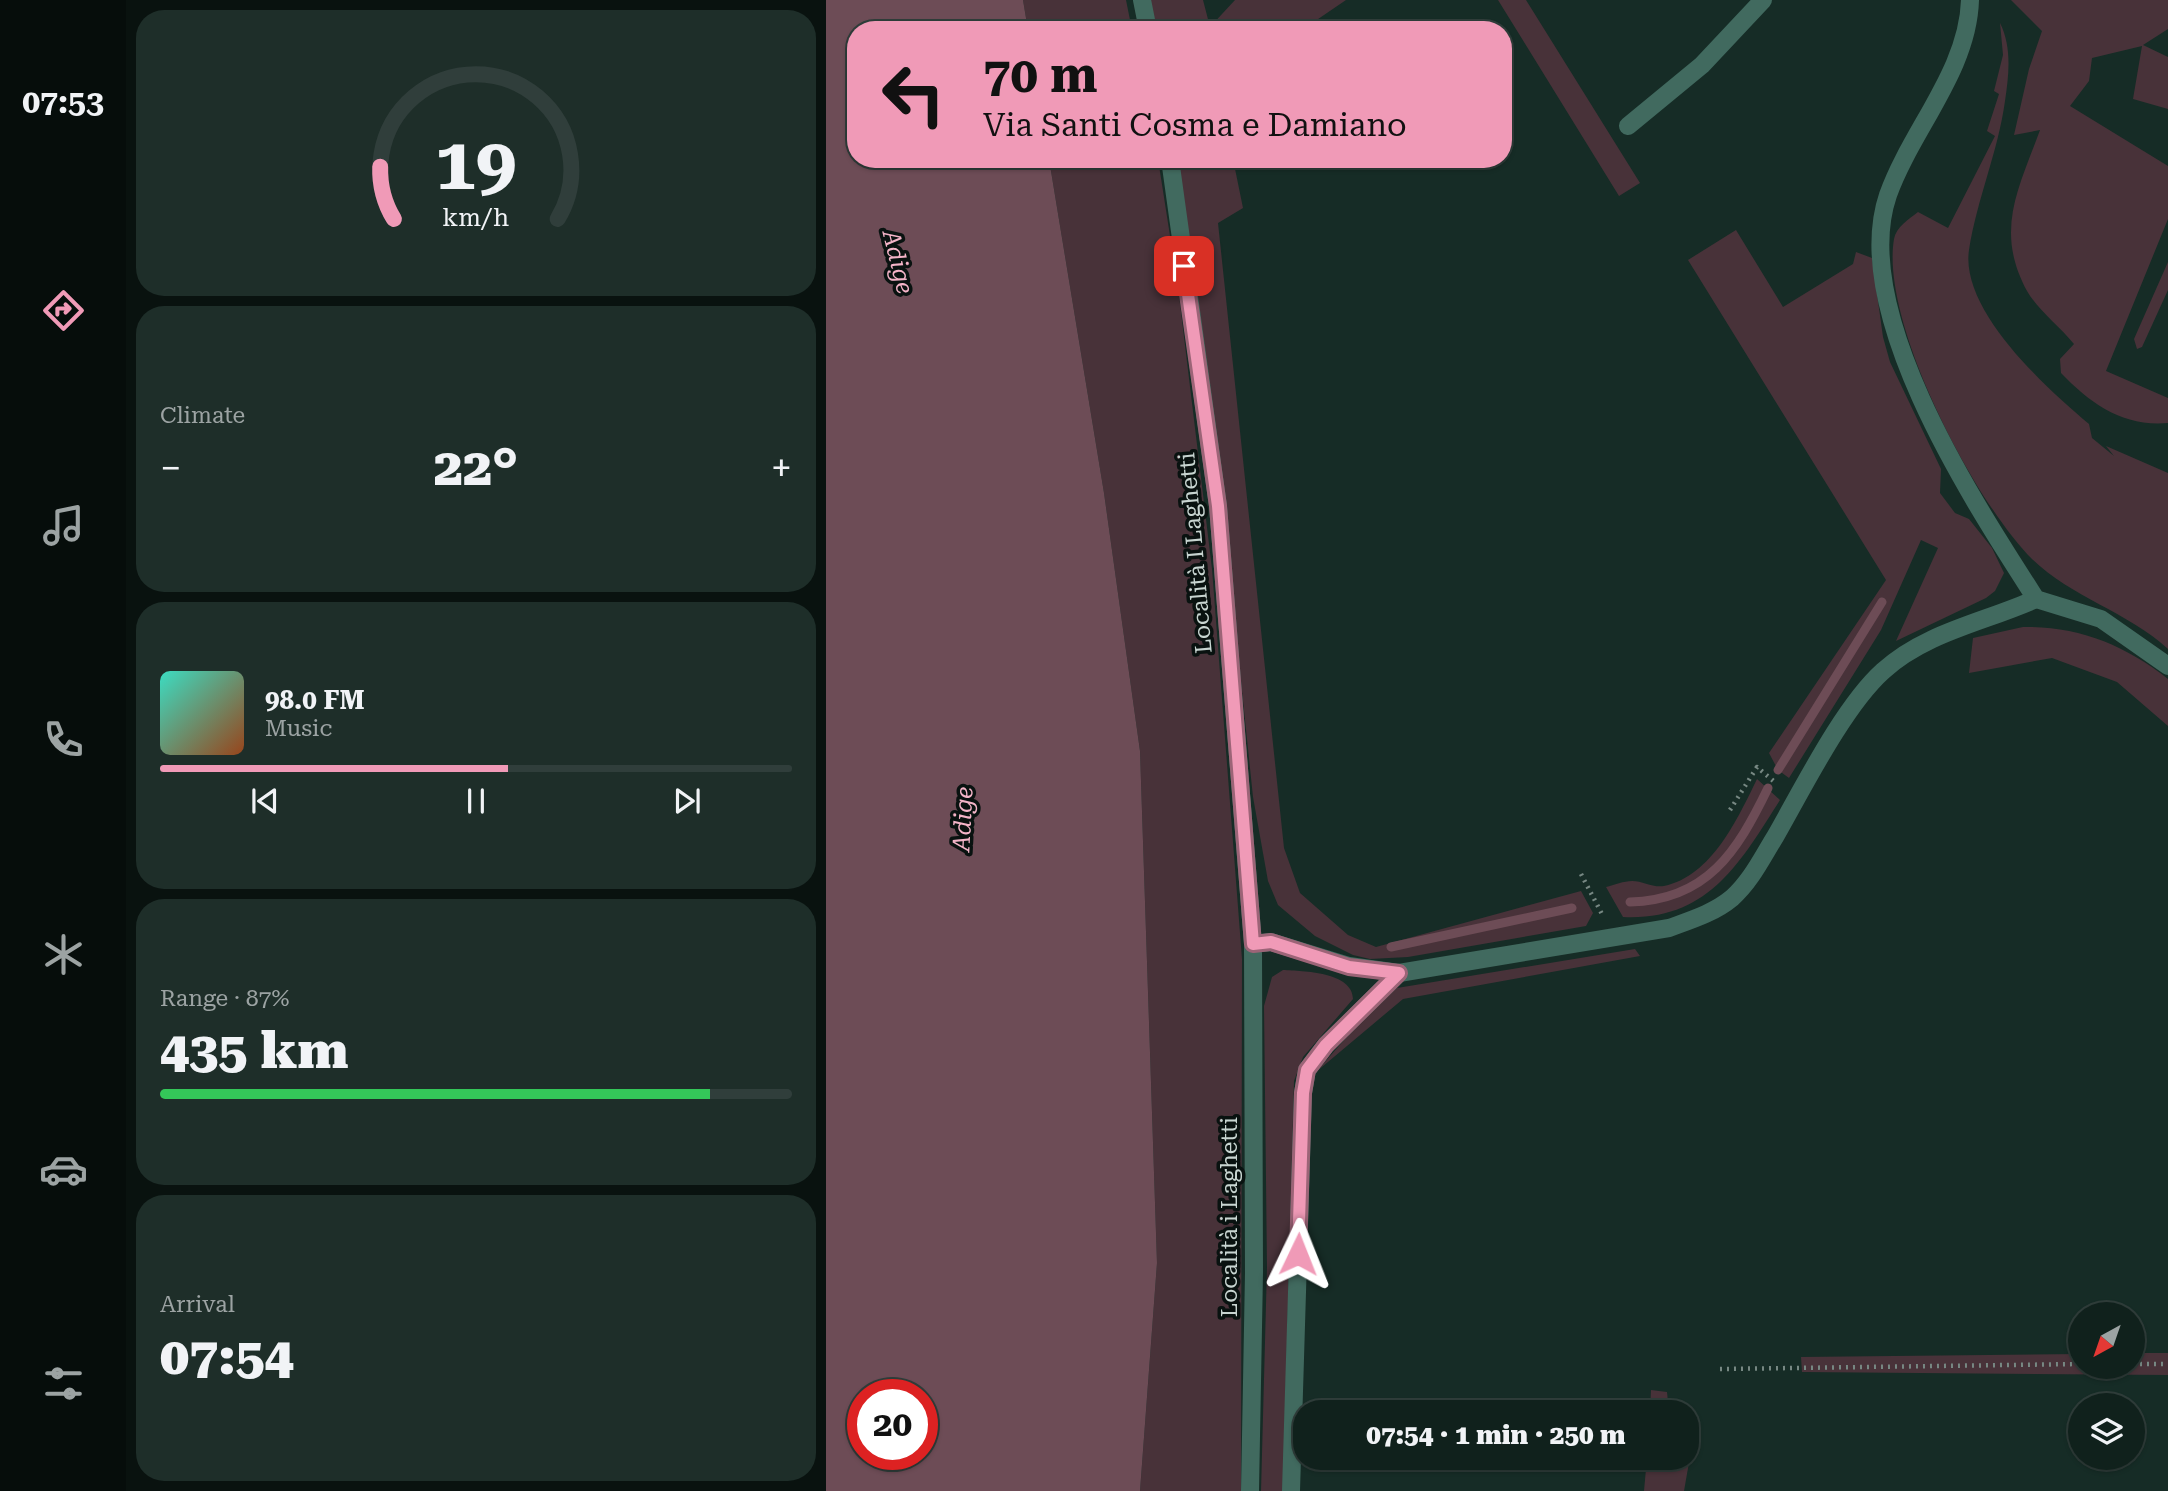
<!DOCTYPE html>
<meta charset="utf-8">
<style>
body{margin:0;font-family:"Roboto Serif",serif;background:#1e2e29;color:#f1f3f6;height:100vh;display:flex;flex-direction:column;font-size:26px;white-space:nowrap}
*{box-sizing:border-box;margin:0}
p{font-size:23px;color:#9ca3a3}
.icon{flex:none;width:38px;height:38px;fill:none;stroke:currentColor;stroke-width:2;stroke-linecap:round;stroke-linejoin:round}
.map{position:relative;flex:1;overflow:hidden}
.drawer{display:flex;flex-direction:column;gap:10px;padding:10px;background:#09120f;width:700px}
.drawer>*{flex:none}
.hud{position:absolute;left:21px;top:21px;width:665px;height:147px;border-radius:28px;box-shadow:0 2px 5px #0004,0 0 0 2px #303e3b;background:#f09ab7;color:#111;overflow:hidden}
.needle{width:46px;rotate:220deg}
.fabs{position:absolute;left:1242px;top:1302px;display:grid;gap:14px}
.fabs a{display:grid;place-items:center;width:77px;height:77px;border-radius:50%;background:#10211c;box-shadow:0 2px 5px #0004,0 0 0 2px #303e3b;font-size:35px}
.speed{position:absolute;left:21px;top:1379px;display:flex;gap:14px;font-size:35px;font-weight:700;text-align:center}
.speed>*{display:grid;place-content:center;width:91px;height:91px;border-radius:50%;background:#10211c;box-shadow:0 2px 5px #0004,0 0 0 2px #303e3b;line-height:1}
.speed .limit{border:10px solid #d22;background:#fff;color:#111}
.pin{position:absolute;display:grid;place-items:center;width:60px;height:60px;color:#fff;margin:-30px;border-radius:14px;box-shadow:0 4px 10px #0006}
.me{position:absolute;width:77px;margin:-38px;rotate:2deg;stroke-linejoin:round;filter:drop-shadow(0 0 5px #0008)}
.turn{display:flex;align-items:center;gap:24px;height:147px;padding:0 21px;font-size:32px}
.turn .icon{width:91px;height:91px;stroke-width:2.5}
.turn b{display:block;font-size:49px;line-height:60px}
.big{font-size:52px;font-weight:800;line-height:1.1}
.drawer .tile{flex:1;display:flex;flex-direction:column;justify-content:center;gap:10px;min-width:0;padding:0 24px;border-radius:28px;background:#1e2e29}
.drawer .dial{align-items:center;gap:0}
.dial svg{height:182px;overflow:visible;fill:none;stroke:#303e3b;stroke-width:7;stroke-linecap:round;text-anchor:middle}
.dial text{fill:#f1f3f6;stroke:none}
.song{display:flex;align-items:center;gap:21px}
.cover{width:84px;height:84px;border-radius:10px;background:linear-gradient(135deg,hsl(170 70% 55%),hsl(20 70% 35%))}
.played{height:7px;border-radius:4px;background:linear-gradient(90deg,#f09ab7 55%,#303e3b 55%)}
.keys{display:flex;justify-content:space-around;direction:ltr}
.heat{display:flex;justify-content:space-between;align-items:center;font-size:38px;direction:ltr}
.charge{height:10px;border-radius:5px;background:linear-gradient(90deg,#34c759 87%,#303e3b 0)}
.trip{position:absolute;left:467px;top:1400px;width:406px;height:70px;border-radius:28px;background:#10211c;box-shadow:0 2px 5px #0004,0 0 0 2px #303e3b;font-weight:800;line-height:70px;text-align:center}
main{display:flex;flex:1;min-height:0}
.tab-bar{display:flex;flex-direction:column;width:126px;justify-content:space-around;align-items:center;background:#060d0b;color:#9ca3a3}
.tab-bar .icon{width:49px;height:49px}
.tab-bar .selected{color:#f09ab7}
.tab-bar b{font-size:32px;color:#f1f3f6}
.map>svg:first-child{display:block}
.green{fill:#483239}
.water{fill:#6d4c56;fill-rule:evenodd}
.lines{fill:none;stroke-linecap:round;stroke-linejoin:round}
.stream{stroke:#6d4c56;stroke-width:9}
.path{stroke:#778883;stroke-width:4.5;stroke-dasharray:2 5;stroke-linecap:butt}
.service{stroke:#416a5f;stroke-width:18}
.minor{stroke:#416a5f;stroke-width:18}
.route-casing{stroke:#9c6477;stroke-width:18}
.route{stroke:#f09ab7;stroke-width:12}
.labels{text-anchor:middle;stroke-width:7;stroke-linejoin:round;paint-order:stroke}
.street-label{font-size:23px;fill:#c8d5d1;stroke:#091210}
.water-label{font-size:24px;font-style:italic;fill:#f4b4c8;stroke:#091210}
</style>
<main>
<nav class="tab-bar">
<b>07:53</b>
<svg class="icon selected" aria-label="directions" viewBox="0 0 24 24"><path d="M12 3l9 9-9 9-9-9zM9 14v-3h6M13 9l2 2-2 2"/></svg>
<svg class="icon" aria-label="music" viewBox="0 0 24 24"><path d="M9 18V5l10-2v13"/><circle cx="6" cy="18" r="3"/><circle cx="16" cy="16" r="3"/></svg>
<svg class="icon" aria-label="phone" viewBox="0 0 24 24"><path d="M5 4h4l2 5-3 2q2 4 5 5l2-3 5 2v4C11 20 4 13 5 4z"/></svg>
<svg class="icon" aria-label="climate" viewBox="0 0 24 24"><path d="M12 3v18M4 7l16 10M4 17L20 7"/></svg>
<svg class="icon" aria-label="car" viewBox="0 0 24 24"><path d="M5 17H2v-5l4-1 3-4h7l3 4 3 1v5h-3M9 17h6M6 11h13"/><circle cx="7" cy="17" r="2"/><circle cx="17" cy="17" r="2"/></svg>
<svg class="icon" aria-label="filters" viewBox="0 0 24 24"><path d="M4 7h16M4 17h16"/><circle cx="9" cy="7" r="2"/><circle cx="15" cy="17" r="2"/></svg>
</nav>
<section class="drawer">
<div class="tile dial"><svg viewBox="0 0 100 80">
<path d="M14 69A42 42 0 1 1 86 69"/>
<path d="M14 69A42 42 0 0 1 8 46" stroke="#f09ab7"/>
<text x="50" y="56" font-size="32" font-weight="700">19</text>
<text x="50" y="72" font-size="11">km/h</text>
</svg></div>
<div class="tile"><p>Climate</p>
<div class="heat"><a>−</a><b class="big">22°</b><a>+</a></div>
</div>
<div class="tile">
<div class="song"><i class="cover"></i><div><b>98.0 FM</b><p>Music</p></div></div>
<div class="played"></div>
<div class="keys"><svg class="icon" aria-label="previous" viewBox="0 0 24 24"><path d="M18 5L8 12l10 7zM5 5v14"/></svg><svg class="icon" aria-label="pause" viewBox="0 0 24 24"><path d="M8 5v14M16 5v14"/></svg><svg class="icon" aria-label="next" viewBox="0 0 24 24"><path d="M6 5l10 7-10 7zM19 5v14"/></svg></div>
</div>
<div class="tile"><p>Range · 87%</p><b class="big">435 km</b><div class="charge"></div></div>
<div class="tile"><p>Arrival</p><b class="big">07:54</b></div>
</section>
<div class="map">
<svg width="1342" height="1491" viewBox="0 0 1342 1491">
<rect width="100%" height="100%" fill="#162c26"/>
<path class="green" d="M197,0H300L306,30H202Z
M324,0H377L384,27L409,0H520L476,30H331Z
M672,0H700L814,183L793,196Z
M1185,0H1342V29L1317,45L1342,57V109L1307,99L1316,46L1266,58L1263,81L1244,106L1342,166V219L1280,371L1342,398V423C1297,427 1265,404 1235,373L1234,359L1248,344C1234,327 1212,310 1201,291C1168,230 1193,188 1214,130L1188,135L1203,69L1216,31Z
M1174,23C1186,47 1183,74 1179,101C1172,152 1151,199 1143,250C1134,310 1221,389 1263,424L1266,438L1288,456L1280,446L1342,473V649C1302,612 1245,597 1206,559C1148,501 1054,322 1068,239C1070,227 1083,219 1092,212L1122,228L1169,136L1161,131L1173,94L1168,91L1177,55Z
M223,159H332L352,287L386,569L416,959L415,1491H314L331,1263L314,751L278,493Z
M352,159H407L417,208L392,223L458,848L474,893L522,935L550,947L755,891L767,913L760,926L582,957L544,959L527,955L489,936L452,905L442,881L427,797L385,392Z
M910,230L957,307L1027,264L1030,252L1046,258L1057,337L1064,362L1115,469L1114,493L1129,513L1143,519L1166,548L1178,573L1169,591L1160,598L1070,641L1112,548L1095,540L1055,630L963,778L952,770L943,753L1060,580L862,260Z
M1342,262V290L1316,347L1311,349L1308,339Z
M1197,627C1252,626 1299,645 1342,679V726L1291,682L1226,658L1143,673L1147,638Z
M931,779L954,800C914,863 882,921 797,917L780,887C788,885 798,881 806,881C817,881 827,888 838,886C886,876 912,818 931,779Z
M809,949L814,956L577,999L490,1072L549,1005L571,988Z
M457,970C477,971 527,972 527,999L477,1057L468,1081L457,1491H435L441,1267L438,1006L446,977Z
M1307,1353H1342V1375L976,1372L975,1357L1255,1354V1367H1307Z
M825,1390L841,1392L843,1412H824Z
M861,1450L865,1451L858,1491H818L821,1458H861Z"/>
<path class="water" d="M0,0H197L202,30H30V159H223L278,493L314,751L331,1263L314,1491H0ZM37,1395H96V1454H37Z"/>
<g class="lines">
<path class="stream" d="M952,770L1056,602
M804,902C881,900 911,852 942,788
M565,947L746,908"/>
<path class="path" d="M904,810L931,767L951,784
M755,874L777,916
M1307,1364H1342
M894,1369L1255,1364"/>
<path class="service" d="M802,126L876,65L937,0
M465,1491L477,1093L481,1070L500,1045L573,973"/>
<path class="minor" d="M316,0L322,30
M1144,0C1142,71 1085,130 1062,195C1022,312 1149,504 1210,599
M344,159L392,506L427,944L428,1273L424,1491
M1210,599L1275,619L1342,666
M427,944L445,942L523,966L573,973L843,928C865,920 888,913 906,898C925,881 936,858 949,837C976,790 1017,707 1057,671C1100,632 1159,622 1210,599"/>
</g>
<g class="lines">
<defs>
<path id="route" d="M358,266L392,506L427,944L445,942L523,967L573,973L500,1045L481,1070L477,1093L472,1254"/>
</defs>
<use href="#route" class="route-casing"/>
<use href="#route" class="route"/>
</g>
<g class="labels">
<g class="street-label">
<text transform="translate(369 553) rotate(-95)" y="8">Località I Laghetti</text>
<text transform="translate(403 1217) rotate(-90)" y="8">Località i Laghetti</text>
</g>
<g class="water-label">
<text transform="translate(72 262) rotate(76)" y="8">Adige</text>
<text transform="translate(137 819) rotate(-87)" y="8">Adige</text>
</g>
</g>
</svg>
<div class="fabs">
<a><svg class="needle" viewBox="-14 -14 28 28"><path d="M0-13l5 13h-10z" fill="#e53935"/><path d="M0 13l5-13h-10z" fill="#9ca3a3"/></svg></a>
<a><svg class="icon" aria-label="layers" viewBox="0 0 24 24"><path d="M12 4l9 5-9 5-9-5zM3 14l9 5 9-5"/></svg></a>
</div>
<div class="speed"><div class="limit">20</div></div>
<div class="pin" style="left:358px;top:266px;background:#d93025"><svg class="icon" aria-label="arrive" viewBox="0 0 24 24"><path d="M6 21V4h12l-3 4 3 4H6"/></svg></div>
<svg class="me" style="left:472px;top:1254px" viewBox="-20 -20 40 40"><path d="M0-17L14 15 0 8-14 15z" fill="#f09ab7" stroke="#fff" stroke-width="4"/></svg>
<div class="trip">07:54 · 1 min · 250 m</div>
<div class="hud">
<div class="turn"><svg class="icon" aria-label="left" viewBox="0 0 24 24"><path d="M17 20v-9H6M10 6l-5 5 5 5"/></svg><div><b>70 m</b>Via Santi Cosma e Damiano</div></div>
</div>
</div>
</main>
